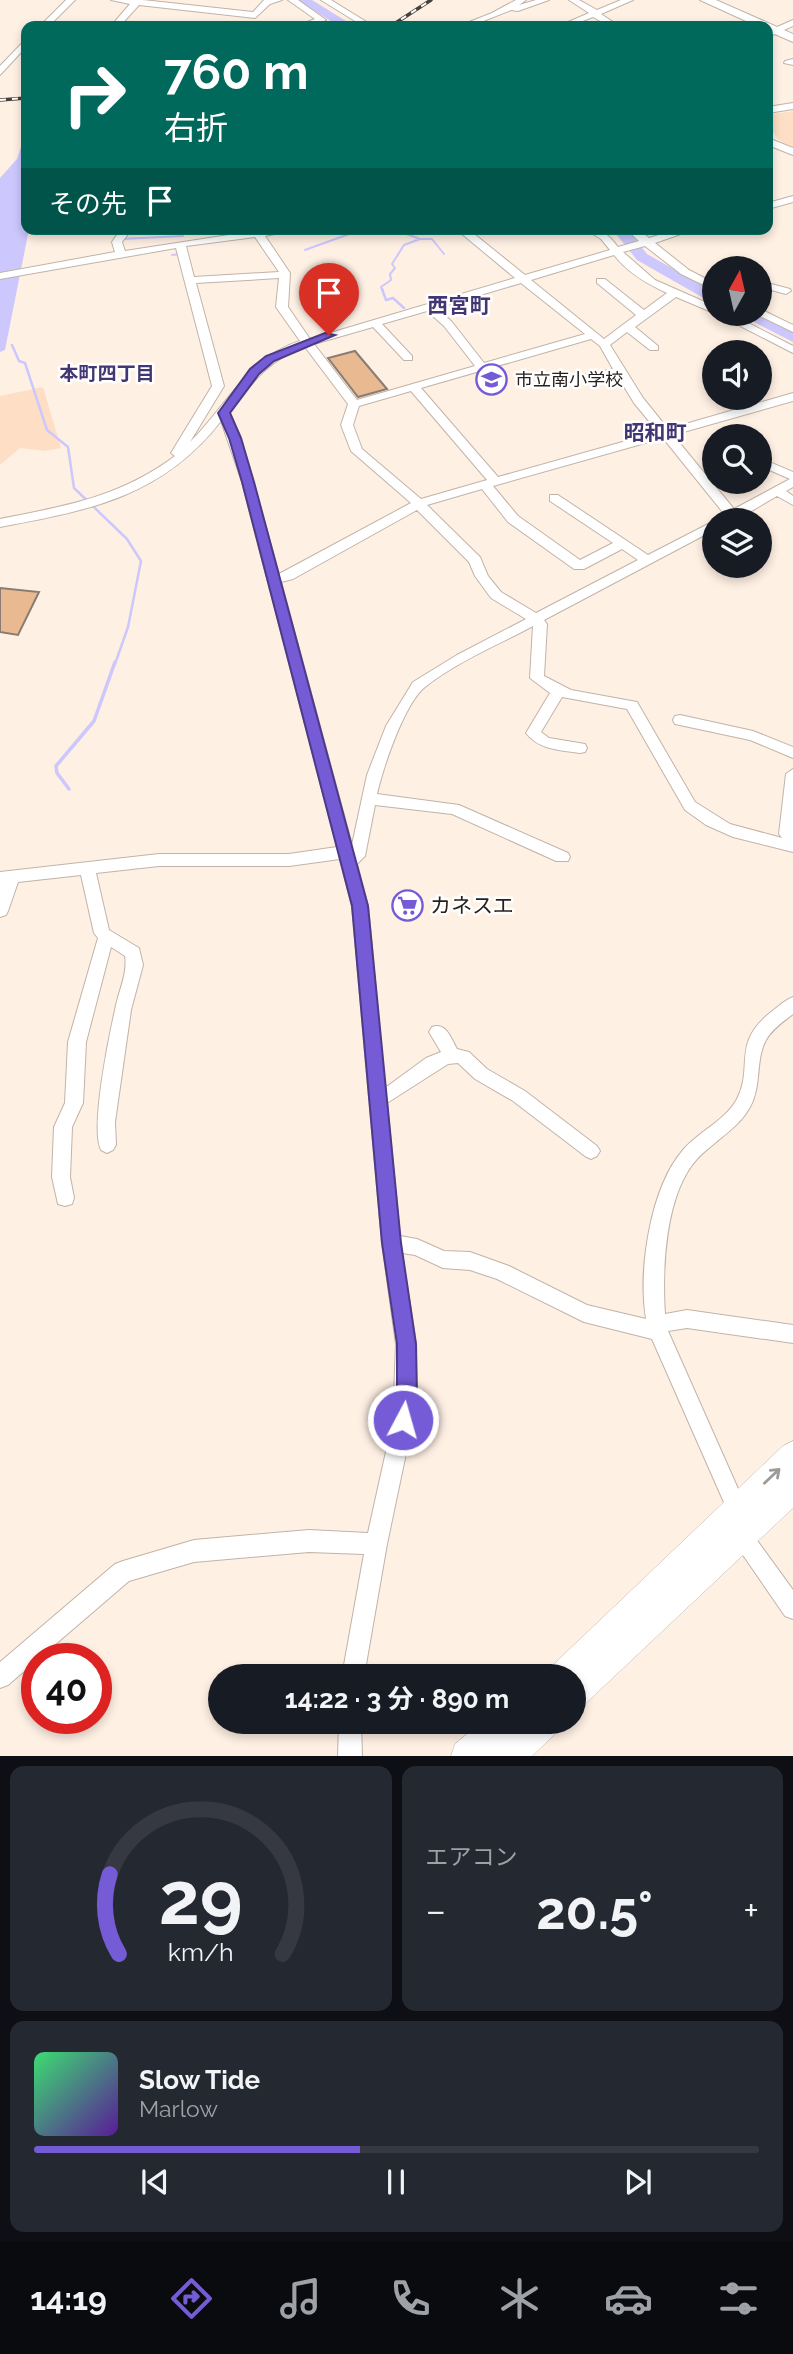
<!DOCTYPE html>
<html lang="ja">
<meta charset="utf-8">
<style>
body{margin:0;font-family:Raleway,"Noto Sans JP",sans-serif;background:#242831;color:#f1f3f6;height:100vh;display:flex;flex-direction:column;font-size:26px;white-space:nowrap}
*{box-sizing:border-box;margin:0}
p{font-size:23px;color:#9ea1a6}
.icon{flex:none;width:38px;height:38px;fill:none;stroke:currentColor;stroke-width:2;stroke-linecap:round;stroke-linejoin:round}
.map{position:relative;height:1756px;overflow:hidden}
.drawer{display:flex;flex-direction:column;gap:10px;padding:10px;background:#0d0f14;flex:1}
.drawer>*{flex:none}
.banner{position:absolute;left:21px;top:21px;width:752px;height:214px;border-radius:14px;box-shadow:0 4px 10px #0003;background:#00695c;color:#fff;overflow:hidden}
.needle{width:46px;rotate:8deg}
.fabs{position:absolute;left:702px;top:256px;display:grid;gap:14px}
.fabs a{display:grid;place-items:center;width:70px;height:70px;border-radius:50%;background:#171b24;box-shadow:0 4px 10px #0003;font-size:35px}
.speed{position:absolute;left:21px;top:1643px;display:flex;gap:14px;font-size:35px;font-weight:700;text-align:center}
.speed>*{display:grid;place-content:center;width:91px;height:91px;border-radius:50%;background:#171b24;box-shadow:0 4px 10px #0003;line-height:1}
.speed .limit{border:10px solid #d22;background:#fff;color:#111}
.pin{position:absolute;display:grid;place-items:center;width:60px;height:60px;color:#fff;margin:-72px -30px;border-radius:50% 50% 50% 0;rotate:-45deg;box-shadow:0 0 7px #0007}
.pin .icon{rotate:45deg}
.me{position:absolute;width:77px;margin:-38px;rotate:6deg;stroke-linejoin:round;filter:drop-shadow(0 0 5px #0008)}
.turn{display:flex;align-items:center;gap:24px;height:147px;padding:0 28px;font-size:32px}
.turn .icon{width:91px;height:91px;stroke-width:2.5}
.turn b{display:block;font-size:49px;line-height:60px}
.then{display:flex;align-items:center;height:66px;padding:0 28px;background:#0003;gap:14px;font-size:26px}
.big{font-size:52px;font-weight:700;line-height:1.1}
.drawer .widget{flex:1;display:flex;flex-direction:column;justify-content:center;gap:10px;min-width:0;padding:0 24px;border-radius:14px;background:#242831}
.drawer .dial{align-items:center;gap:0}
.dial svg{height:182px;overflow:visible;fill:none;stroke:#363941;stroke-width:7;stroke-linecap:round;text-anchor:middle}
.dial text{fill:#f1f3f6;stroke:none}
.song{display:flex;align-items:center;gap:21px}
.cover{width:84px;height:84px;border-radius:10px;background:linear-gradient(135deg,hsl(140 70% 55%),hsl(270 70% 35%))}
.played{height:7px;border-radius:4px;background:linear-gradient(90deg,#755bd5 45%,#363941 45%)}
.keys{display:flex;justify-content:space-around;direction:ltr}
.heat{display:flex;justify-content:space-between;align-items:center;font-size:38px;direction:ltr}
.drawer .tiles{flex:1;display:grid;gap:10px;grid-template-columns:1fr 1fr}
.widget:last-child{grid-column:span 2}
.trip{position:absolute;left:208px;top:1664px;width:378px;height:70px;border-radius:35px;background:#171b24;box-shadow:0 4px 10px #0003;font-weight:700;line-height:70px;text-align:center}
.dock{display:flex;height:112px;justify-content:space-around;align-items:center;background:#090b0e;color:#9ea1a6}
.dock .icon{width:49px;height:49px}
.dock .on{color:#755bd5}
.dock b{font-size:32px;color:#f1f3f6}
.map>svg:first-child{display:block}
.green{fill:#fedec5}
.water{fill:#ccc7fd}
.lines{fill:none;stroke-linecap:round;stroke-linejoin:round}
.stream-far2{stroke:#ccc7fd;stroke-width:2}
.stream-far1{stroke:#ccc7fd;stroke-width:2.5}
.stream{stroke:#ccc7fd;stroke-width:3.5}
.river{fill:#ccc7fd;fill-rule:evenodd}
.building{fill:#e9ba92;stroke:#897c72;stroke-width:2}
.minor-casing{stroke:#c1b3a8;stroke-width:2}
.major-casing{stroke:#c1b3a8;stroke-width:2}
.highway-casing{stroke:#c1b3a8;stroke-width:1}
.minor{fill:#fff;fill-rule:evenodd}
.major{fill:#fff;fill-rule:evenodd}
.highway{fill:#fff;fill-rule:evenodd}
.rail-casing{stroke:#47403b;stroke-width:3.5}
.rail{stroke:#fff;stroke-width:2;stroke-dasharray:6;stroke-linecap:butt}
.oneway{stroke:#9d9b99}
.route{fill:#755bd5;stroke:#4c3b8a;stroke-width:2}
.labels{text-anchor:middle;stroke-width:5;stroke-linejoin:round;paint-order:stroke}
.far-poi-label{font-size:18px;fill:#26211d;stroke:#fff;text-anchor:start}
.far-neighbourhood-label{font-size:19px;font-weight:bold;fill:#423773;stroke:#fff}
.far-quarter-label{font-size:21px;font-weight:bold;fill:#423773;stroke:#fff}
.poi-label{font-size:21px;fill:#26211d;stroke:#fff;text-anchor:start}
</style>
<div class="map">
<svg width="793" height="1756" viewBox="0 0 793 1756">
<rect width="100%" height="100%" fill="#fff0e4"/>
<path class="green" d="M793,111V149C779,142 768,131 768,115Z
M43,387L61,448L45,451L20,448L0,465V396Z"/>
<path class="water" d="M26,132V229H29L5,350L0,352V178L17,159Z"/>
<g class="lines">
<path class="stream-far2" d="M121,239L183,236
M420,239H432L444,254
M305,250L363,229
M172,255L180,254
M383,291L381,287L391,280L390,274L395,268L392,264L404,245L420,239L393,229"/>
<path class="stream-far1" d="M382,289L386,300L393,298L404,308
M12,345L19,361L25,363L47,430L68,447L74,488L127,539L141,561L128,627L115,664"/>
<path class="stream" d="M69,789L57,773L56,766L94,721L115,662"/>
<path class="river" d="M297,0H312L354,26H339Z
M612,229H627L647,254L714,292V304L637,260Z
M736,313H757L793,331V342Z"/>
</g>
<path class="building" d="M355,351L387,389L358,397L328,358Z
M0,588L39,592L18,635L0,632Z"/>
<g class="lines">
<defs>
<path id="minor" d="M66,0H75L49,26H40Z
M111,0H143L253,12L264,0H282L270,4L255,18L139,5L120,26H111L130,4Z
M288,0H298L326,20L310,26H297L315,19Z
M321,0H331L373,26H363Z
M516,0H526L519,5L536,0H549L518,11L511,10L471,26H459L492,13Z
M569,0H579L597,10L621,0H633L601,14L619,26H609L593,17L570,26H559L589,13Z
M793,20V26L768,37V31Z
M26,39V47L0,75V66Z
M793,59V65L784,63L785,61Z
M793,103V109L768,113V107Z
M768,138L793,148V155L768,145Z
M793,196V202L768,209V203Z
M121,229H132L122,242L125,251L268,229H298L265,236L290,273L288,307L310,339L515,278L456,229H468L525,275L610,250L601,239L585,229C602,229 608,234 618,247L639,241L626,229H638L649,238L678,229H695L655,243L689,270L714,283V290L681,274L645,246L623,252L655,280L714,306V313L676,297L635,327L658,346V350H650L627,332L610,345L643,398L668,429L793,393V401L673,435L734,509L790,479L760,466V458L793,472V487L786,491L793,496V505L777,496L738,519L719,520L725,515L663,438L493,486L518,516L580,560L613,543L550,501V495H558L648,555L714,521V530L544,620L547,624L544,676L571,690L637,702L695,802L730,824L782,838L779,834L786,774L793,769V852L733,837L706,825L685,810L627,709L562,697L541,732L549,738L585,744L587,748L585,752L580,753C560,750 539,750 526,733L550,693L530,678L533,626C498,645 456,662 425,687C404,704 383,768 377,794L459,805L568,853L570,857L568,861H556L452,814L375,805L365,856L357,864L368,906L385,1088L426,1058L441,1052L429,1032L432,1027C446,1022 451,1038 457,1049L469,1052L487,1069L525,1091L597,1146L600,1151L597,1156L591,1159L585,1156L513,1101L475,1079L458,1063L448,1064L387,1103L400,1236L417,1239L444,1251L470,1252L509,1266L587,1305L646,1319C638,1271 650,1188 683,1150C698,1132 726,1120 737,1099C754,1066 731,1044 771,1012C778,1007 785,1000 793,997V1014C784,1021 772,1029 766,1040C755,1060 762,1086 750,1107C739,1128 713,1142 697,1159C665,1194 662,1269 665,1314L687,1310L793,1325V1343L687,1328L668,1331L747,1509L744,1516L737,1519L730,1516L652,1339L584,1322L497,1279L470,1270L443,1268L415,1255L402,1253L416,1344L413,1420L387,1544L364,1676H342L364,1554L309,1552L194,1562L129,1581L8,1685L0,1688V1662L115,1564L123,1561L194,1540L309,1530L368,1533L393,1420L396,1344L382,1243L352,906L340,859L289,866H159L96,873L109,930L139,948L143,965L131,1010L115,1122L116,1145L113,1150L107,1153L101,1150C90,1129 109,1036 115,1010C118,992 128,974 125,956L111,947L86,1042L83,1103L72,1127L70,1177L74,1198L72,1204L65,1206L58,1204L52,1177L54,1127L65,1103L68,1042L98,938L94,933L81,875L18,882L8,911L6,915L0,917V872L159,854H289L337,847L242,482L221,421C162,497 90,510 0,527V519C66,506 120,497 175,456L171,453L212,386L176,248L0,279V273L115,252L112,242ZM255,237L279,272L194,277L186,246ZM614,255C628,273 647,284 667,293L644,310L605,279H597V283L636,315L604,339L531,280ZM279,278L276,307L300,341C248,357 226,407 190,442L224,386L196,283ZM521,283L585,334L484,363L452,322L437,308ZM427,311L444,326L475,366L357,400L314,344L373,327L404,360H412V356L382,324ZM591,339L600,346L613,369L574,377V381L617,375L634,403L658,432L498,477L421,388ZM305,347L348,404L341,425L351,451L411,503L279,574L241,438L229,411C250,385 271,357 305,347ZM411,391L487,480L421,499L362,449L353,425L359,406ZM482,489L508,522L574,569H584L622,549L638,560L536,613L501,592L488,576L480,557L427,505ZM417,510L469,562L475,576L491,598L526,619L457,655L413,682L386,726L367,775L352,845L281,582L293,579Z
M760,281L790,289L791,291L786,294L760,287Z
M760,309L793,325V332L756,314L760,313Z
M715,313H729L793,346V353Z
M680,715L753,731L793,747V758L750,740L675,724L673,720L675,716Z
M741,1524L748,1528L793,1590V1619L785,1616L734,1542L730,1535L734,1528Z
M339,1722H361L362,1756H338Z"/>
<path id="major" d="M700,0H716L793,34V42L768,31V26H757Z"/>
<path id="highway" d="M793,1441V1508L585,1704L574,1709V1676H548L553,1665L783,1446Z
M482,1722H559L555,1734L532,1756H451L455,1744Z"/>
</defs>
<use href="#minor" class="minor-casing"/>
<use href="#major" class="major-casing"/>
<use href="#highway" class="highway-casing"/>
<use href="#minor" class="minor"/>
<use href="#major" class="major"/>
<use href="#highway" class="highway"/>
<defs>
<path id="rail" d="M391,26L431,0
M0,100L26,98"/>
</defs>
<use href="#rail" class="rail-casing"/>
<use href="#rail" class="rail"/>
</g>
<defs><path id="oneway-shaft" d="M-6 0H5M1.5-3L5.5 0L1.5 3" fill="none" stroke-width="1.6" stroke-linecap="round" stroke-linejoin="round" transform="scale(1.75)"/></defs>
<use class="oneway" href="#oneway-shaft" transform="translate(772 1476) rotate(-43)"/>
<path class="route" d="M325,333L335,335L274,361L259,374L230,413L241,438L254,482L368,906L401,1243L416,1344L417,1396L411,1427L403,1430L396,1427L393,1420L397,1396V1344L382,1243L352,906L242,482L229,438L218,413L250,369L266,356Z"/>
<defs>
<symbol id="school-ring" viewBox="-11 -11 22 22"><circle r="9.5" fill="#fff" stroke="#755bd5" stroke-width="1.5"/><path d="M0-5L7-2L0 1L-7-2ZM-4 1L0 2.5L4 1V4Q0 6-4 4Z" fill="#755bd5"/></symbol>
<symbol id="supermarket-ring" viewBox="-11 -11 22 22"><circle r="9.5" fill="#fff" stroke="#755bd5" stroke-width="1.5"/><path d="M-6-5.5h2.5l.6 2H6L4.5 2H-2.5L-4.4-4H-6ZM-1.5 3.2a1.3 1.3 0 1 0 .1 0ZM3 3.2a1.3 1.3 0 1 0 .1 0Z" fill="#755bd5"/></symbol>
</defs>
<g fill-rule="evenodd">
<use href="#school-ring" x="474" y="362" width="35" height="35"/>
<use href="#supermarket-ring" x="390" y="888" width="35" height="35"/>
</g>
<g class="labels">
<g class="far-poi-label">
<text x="515" y="386">市立南小学校</text>
</g>
<g class="far-neighbourhood-label">
<text x="107" y="380">本町四丁目</text>
</g>
<g class="far-quarter-label">
<text x="459" y="313">西宮町</text>
<text x="655" y="440">昭和町</text>
</g>
<g class="poi-label">
<text x="430" y="913">カネスエ</text>
</g>
</g>
</svg>
<div class="fabs">
<a><svg class="needle" viewBox="-14 -14 28 28"><path d="M0-13l5 13h-10z" fill="#e53935"/><path d="M0 13l5-13h-10z" fill="#9ea1a6"/></svg></a>
<a><svg class="icon" aria-label="sound" viewBox="0 0 24 24"><path d="M4 9h4l5-4v14l-5-4H4zM17 9q2 3 0 6"/></svg></a>
<a><svg class="icon" aria-label="search" viewBox="0 0 24 24"><circle cx="10" cy="10" r="6"/><path d="M15 15l6 6"/></svg></a>
<a><svg class="icon" aria-label="layers" viewBox="0 0 24 24"><path d="M12 4l9 5-9 5-9-5zM3 14l9 5 9-5"/></svg></a>
</div>
<div class="speed"><div class="limit">40</div></div>
<div class="pin" style="left:329px;top:335px;background:#d93025"><svg class="icon" aria-label="arrive" viewBox="0 0 24 24"><path d="M6 21V4h12l-3 4 3 4H6"/></svg></div>
<svg class="me" style="left:403px;top:1420px" viewBox="-20 -20 40 40"><circle r="17" fill="#755bd5" stroke="#fff" stroke-width="3"/><path d="M0-11L8 9 0 5-8 9z" fill="#fff"/></svg>
<div class="trip">14:22 · 3 分 · 890 m</div>
<div class="banner">
<div class="turn"><svg class="icon" aria-label="right" viewBox="0 0 24 24"><path d="M7 20v-9h11M14 6l5 5-5 5"/></svg><div><b>760 m</b>右折</div></div>
<div class="then">その先<svg class="icon" aria-label="arrive" viewBox="0 0 24 24"><path d="M6 21V4h12l-3 4 3 4H6"/></svg></div>
</div>
</div>
<section class="drawer">
<div class="tiles">
<div class="widget dial"><svg viewBox="0 0 100 80">
<path d="M14 69A42 42 0 1 1 86 69"/>
<path d="M14 69A42 42 0 0 1 10 34" stroke="#755bd5"/>
<text x="50" y="56" font-size="32" font-weight="700">29</text>
<text x="50" y="72" font-size="11">km/h</text>
</svg></div>
<div class="widget"><p>エアコン</p>
<div class="heat"><a>−</a><b class="big">20.5°</b><a>+</a></div>
</div>
<div class="widget">
<div class="song"><i class="cover"></i><div><b>Slow Tide</b><p>Marlow</p></div></div>
<div class="played"></div>
<div class="keys"><svg class="icon" aria-label="previous" viewBox="0 0 24 24"><path d="M18 5L8 12l10 7zM5 5v14"/></svg><svg class="icon" aria-label="pause" viewBox="0 0 24 24"><path d="M8 5v14M16 5v14"/></svg><svg class="icon" aria-label="next" viewBox="0 0 24 24"><path d="M6 5l10 7-10 7zM19 5v14"/></svg></div>
</div>
</div>
</section>
<nav class="dock">
<b>14:19</b>
<svg class="icon on" aria-label="directions" viewBox="0 0 24 24"><path d="M12 3l9 9-9 9-9-9zM9 14v-3h6M13 9l2 2-2 2"/></svg>
<svg class="icon" aria-label="music" viewBox="0 0 24 24"><path d="M9 18V5l10-2v13"/><circle cx="6" cy="18" r="3"/><circle cx="16" cy="16" r="3"/></svg>
<svg class="icon" aria-label="phone" viewBox="0 0 24 24"><path d="M5 4h4l2 5-3 2q2 4 5 5l2-3 5 2v4C11 20 4 13 5 4z"/></svg>
<svg class="icon" aria-label="climate" viewBox="0 0 24 24"><path d="M12 3v18M4 7l16 10M4 17L20 7"/></svg>
<svg class="icon" aria-label="car" viewBox="0 0 24 24"><path d="M5 17H2v-5l4-1 3-4h7l3 4 3 1v5h-3M9 17h6M6 11h13"/><circle cx="7" cy="17" r="2"/><circle cx="17" cy="17" r="2"/></svg>
<svg class="icon" aria-label="filters" viewBox="0 0 24 24"><path d="M4 7h16M4 17h16"/><circle cx="9" cy="7" r="2"/><circle cx="15" cy="17" r="2"/></svg>
</nav>
